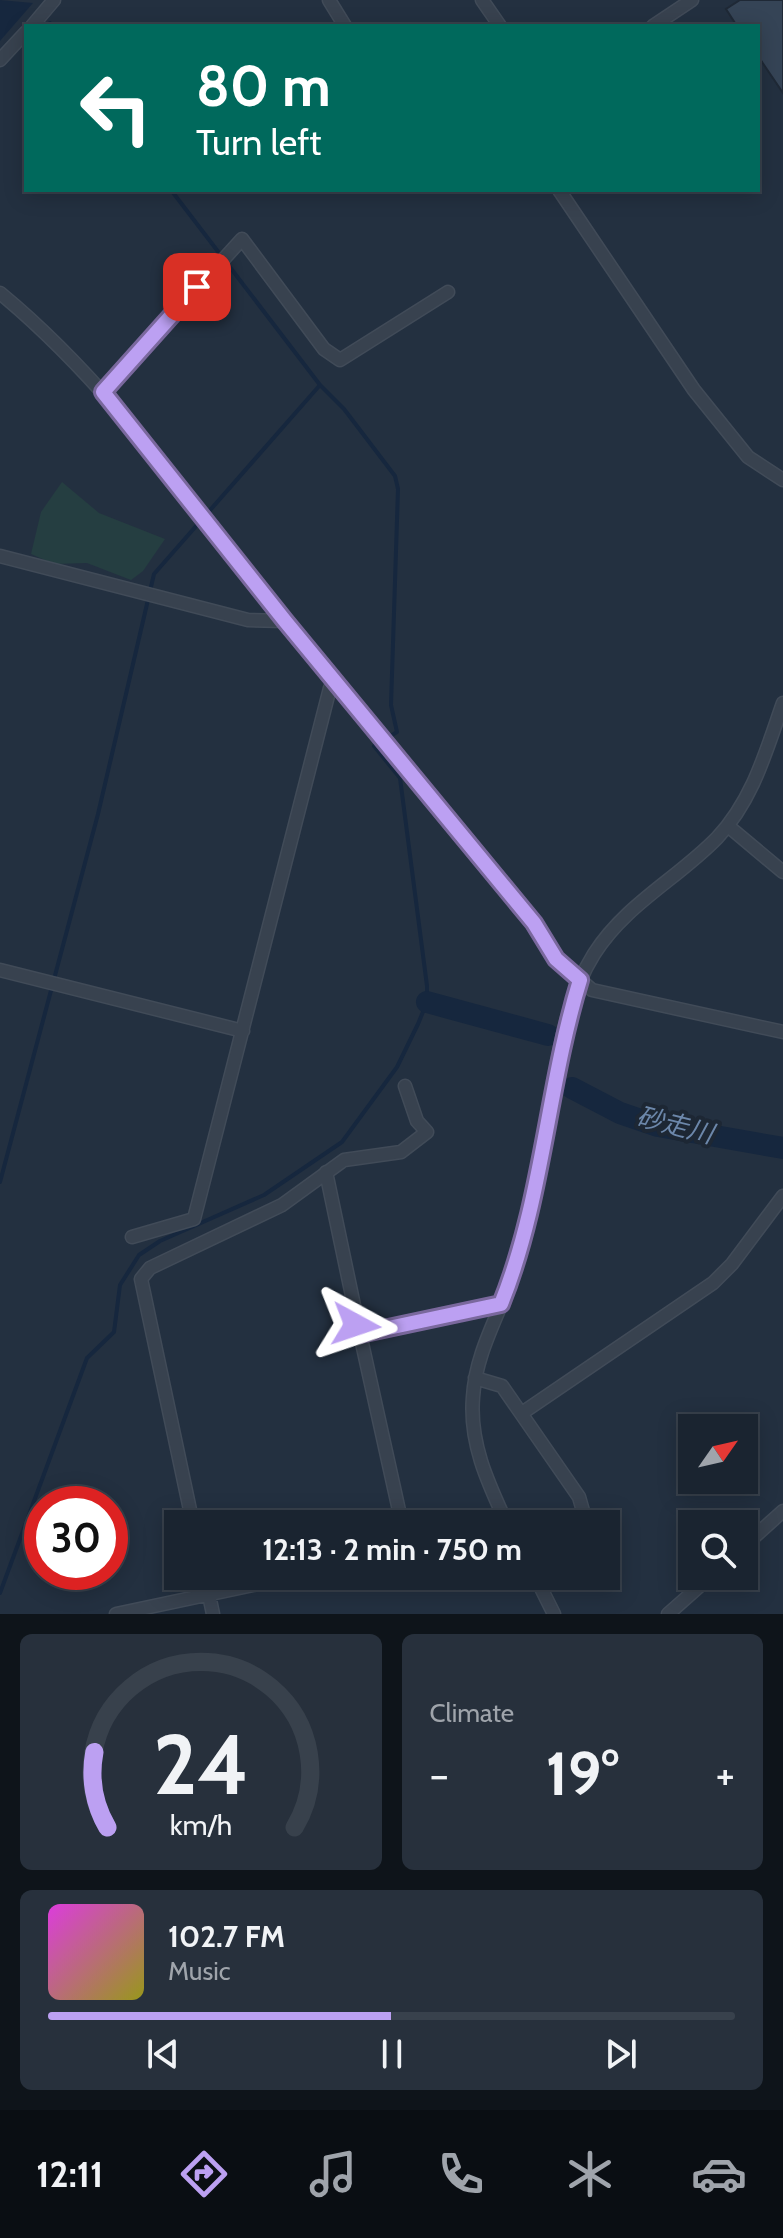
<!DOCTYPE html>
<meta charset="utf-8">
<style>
body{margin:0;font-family:Cabin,"Noto Sans JP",sans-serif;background:#27303c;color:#f1f3f6;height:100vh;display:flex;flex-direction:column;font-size:30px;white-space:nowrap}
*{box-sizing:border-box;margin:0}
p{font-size:26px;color:#9fa4ab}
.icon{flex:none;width:44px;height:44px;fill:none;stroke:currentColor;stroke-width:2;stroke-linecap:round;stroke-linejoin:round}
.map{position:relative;height:1614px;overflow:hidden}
.drawer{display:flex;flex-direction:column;gap:20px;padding:20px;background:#0e141a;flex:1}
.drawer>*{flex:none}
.hud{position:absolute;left:24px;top:24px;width:736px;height:168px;border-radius:0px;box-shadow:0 4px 20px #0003,0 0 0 2px #38414c;background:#00695c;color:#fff;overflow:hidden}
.needle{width:52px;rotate:56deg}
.tools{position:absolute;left:678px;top:1414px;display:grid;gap:16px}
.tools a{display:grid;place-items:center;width:80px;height:80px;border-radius:0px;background:#1a2430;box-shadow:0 4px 20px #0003,0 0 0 2px #38414c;font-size:40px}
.speed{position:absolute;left:24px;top:1486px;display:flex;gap:16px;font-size:40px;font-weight:700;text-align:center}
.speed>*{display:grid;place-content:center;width:104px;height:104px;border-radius:50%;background:#1a2430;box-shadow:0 4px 20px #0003,0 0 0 2px #38414c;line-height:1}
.speed .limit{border:12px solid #d22;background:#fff;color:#111}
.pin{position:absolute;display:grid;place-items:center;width:68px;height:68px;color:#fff;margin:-34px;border-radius:16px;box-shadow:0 4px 12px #0006}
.me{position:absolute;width:88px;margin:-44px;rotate:95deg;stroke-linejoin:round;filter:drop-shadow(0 0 6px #0008)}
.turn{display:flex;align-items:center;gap:28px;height:168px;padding:0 40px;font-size:36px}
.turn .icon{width:104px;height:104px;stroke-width:2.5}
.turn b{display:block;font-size:56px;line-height:68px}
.big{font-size:60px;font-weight:800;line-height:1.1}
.drawer .widget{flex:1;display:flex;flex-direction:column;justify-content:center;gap:12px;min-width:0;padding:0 28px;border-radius:12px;background:#27303c}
.drawer .dial{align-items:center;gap:0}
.dial svg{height:208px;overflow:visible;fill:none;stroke:#38414c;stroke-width:7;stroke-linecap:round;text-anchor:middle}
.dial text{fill:#f1f3f6;stroke:none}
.song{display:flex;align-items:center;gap:24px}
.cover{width:96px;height:96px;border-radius:12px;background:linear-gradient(135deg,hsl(300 70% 55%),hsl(60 70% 35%))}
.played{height:8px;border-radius:4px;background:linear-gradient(90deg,#bca0f2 50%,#38414c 50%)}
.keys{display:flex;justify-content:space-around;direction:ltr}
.heat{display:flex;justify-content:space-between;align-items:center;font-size:44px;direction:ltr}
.drawer .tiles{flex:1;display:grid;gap:20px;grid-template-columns:1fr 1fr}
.widget:last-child{grid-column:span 2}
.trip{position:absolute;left:164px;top:1510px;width:456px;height:80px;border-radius:0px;background:#1a2430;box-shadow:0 4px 20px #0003,0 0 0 2px #38414c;font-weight:800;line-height:80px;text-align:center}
.menu{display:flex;height:128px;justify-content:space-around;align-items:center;background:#0a0e13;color:#9fa4ab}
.menu .icon{width:56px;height:56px}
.menu .active{color:#bca0f2}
.menu b{font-size:36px;color:#f1f3f6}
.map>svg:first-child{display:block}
.green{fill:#253e41}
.water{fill:#16273e}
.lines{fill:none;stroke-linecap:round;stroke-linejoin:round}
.stream{stroke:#16273e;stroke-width:4}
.river{stroke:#16273e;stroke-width:22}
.building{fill:#354456;stroke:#1f2936;stroke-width:2}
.minor-casing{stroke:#414b58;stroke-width:15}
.minor{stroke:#38424f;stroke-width:12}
.route-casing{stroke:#7a689d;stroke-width:20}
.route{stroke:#bca0f2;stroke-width:14}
.labels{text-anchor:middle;stroke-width:8;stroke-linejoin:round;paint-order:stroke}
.water-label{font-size:26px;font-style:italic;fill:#6c87aa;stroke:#1d2734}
</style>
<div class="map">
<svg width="783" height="1614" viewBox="0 0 783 1614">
<rect width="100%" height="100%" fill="#233040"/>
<path class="green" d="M62,482L99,513L165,539L143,571L131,580L87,563L54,564L31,554L41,512Z"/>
<path class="water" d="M0,0L33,3L0,41Z"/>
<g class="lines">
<path class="stream" d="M50,23L52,26
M0,1182L98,814L154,574L320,385
M0,1593L87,1358L114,1332L120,1285L139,1255L160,1241L264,1195L342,1142L397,1067L418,1024L427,1002V986L400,778L374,746L397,732L391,705L398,489L395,476L344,409L320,385L171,190"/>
<path class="river" d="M427,1002L548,1035
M572,1088L620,1113L658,1126L783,1148"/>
</g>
<path class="building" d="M740,0H783V93L758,56V26H737L726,9Z"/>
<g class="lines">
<defs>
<path id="minor" d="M329,0L345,26
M482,0L500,26
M32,26L54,0
M653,26L692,0
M0,60L26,32
M559,190L694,390L748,457L783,480
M0,293C114,387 195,509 286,622C368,724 452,822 534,923L556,959L592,990L783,1032
M103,392L242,239L324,349L340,360L448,292
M0,556L248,620L285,621
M728,826L783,872
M0,970L243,1031
M326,1172L360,1334
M132,1237L194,1219L330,688L338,683
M475,1378L502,1386L579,1497L583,1511L576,1524
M522,1413L713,1283L732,1264L783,1196
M193,1524L141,1279L150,1268L282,1205L344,1160L401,1152L427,1132L417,1121L405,1086
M402,1524L360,1334L501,1304
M507,1524C488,1483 469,1443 473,1397C476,1347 505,1306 518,1259C532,1210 541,1161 549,1111C558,1058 565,1000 594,954C626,904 677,879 717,838C753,800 766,751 783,703
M744,1546L783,1511
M205,1576L213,1614
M535,1576L554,1614
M116,1614L296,1576
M668,1614L711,1576"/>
</defs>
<use href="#minor" class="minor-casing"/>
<use href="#minor" class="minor"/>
</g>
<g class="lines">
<defs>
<path id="route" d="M197,287L103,392L285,621L534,923L556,959L580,980C547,1087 543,1200 501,1304L360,1334L356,1325"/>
</defs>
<use href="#route" class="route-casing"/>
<use href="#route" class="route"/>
</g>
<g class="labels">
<g class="water-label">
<text transform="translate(675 1125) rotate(14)" y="9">砂走川</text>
</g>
</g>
</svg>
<div class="tools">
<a><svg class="needle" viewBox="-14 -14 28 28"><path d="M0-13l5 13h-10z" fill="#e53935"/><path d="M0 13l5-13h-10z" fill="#9fa4ab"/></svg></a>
<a><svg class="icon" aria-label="search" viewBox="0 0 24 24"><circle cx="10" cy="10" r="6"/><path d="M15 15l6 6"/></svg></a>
</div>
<div class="speed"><div class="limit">30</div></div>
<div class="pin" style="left:197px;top:287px;background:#d93025"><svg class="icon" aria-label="arrive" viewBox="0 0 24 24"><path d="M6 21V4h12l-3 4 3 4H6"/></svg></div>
<svg class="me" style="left:356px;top:1325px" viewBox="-20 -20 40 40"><path d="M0-17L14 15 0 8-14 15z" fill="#bca0f2" stroke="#fff" stroke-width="4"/></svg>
<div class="trip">12:13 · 2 min · 750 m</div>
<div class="hud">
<div class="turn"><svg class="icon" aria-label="left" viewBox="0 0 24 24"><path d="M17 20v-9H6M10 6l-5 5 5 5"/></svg><div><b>80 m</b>Turn left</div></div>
</div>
</div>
<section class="drawer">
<div class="tiles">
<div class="widget dial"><svg viewBox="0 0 100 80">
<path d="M14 69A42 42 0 1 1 86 69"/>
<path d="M14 69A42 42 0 0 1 9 40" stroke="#bca0f2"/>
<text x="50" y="56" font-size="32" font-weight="700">24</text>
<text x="50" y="72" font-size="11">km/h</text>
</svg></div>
<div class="widget"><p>Climate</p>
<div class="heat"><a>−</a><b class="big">19°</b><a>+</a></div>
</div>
<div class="widget">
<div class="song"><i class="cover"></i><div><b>102.7 FM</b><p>Music</p></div></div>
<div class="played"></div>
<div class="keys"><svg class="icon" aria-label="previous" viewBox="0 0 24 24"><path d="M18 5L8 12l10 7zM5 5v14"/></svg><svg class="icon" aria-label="pause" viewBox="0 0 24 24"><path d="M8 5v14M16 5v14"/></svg><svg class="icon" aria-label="next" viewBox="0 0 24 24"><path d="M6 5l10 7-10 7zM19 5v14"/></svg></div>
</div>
</div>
</section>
<nav class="menu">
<b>12:11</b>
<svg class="icon active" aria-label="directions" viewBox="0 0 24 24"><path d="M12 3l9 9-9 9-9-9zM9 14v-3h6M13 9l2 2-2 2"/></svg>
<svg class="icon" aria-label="music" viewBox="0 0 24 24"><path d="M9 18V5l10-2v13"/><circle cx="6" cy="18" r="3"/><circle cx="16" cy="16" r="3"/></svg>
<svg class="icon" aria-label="phone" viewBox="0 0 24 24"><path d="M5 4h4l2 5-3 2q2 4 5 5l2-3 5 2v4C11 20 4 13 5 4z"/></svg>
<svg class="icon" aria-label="climate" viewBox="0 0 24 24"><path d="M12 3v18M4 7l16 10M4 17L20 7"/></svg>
<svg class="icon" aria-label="car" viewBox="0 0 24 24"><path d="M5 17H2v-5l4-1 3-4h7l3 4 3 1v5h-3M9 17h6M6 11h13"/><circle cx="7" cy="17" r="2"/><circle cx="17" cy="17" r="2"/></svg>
</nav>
